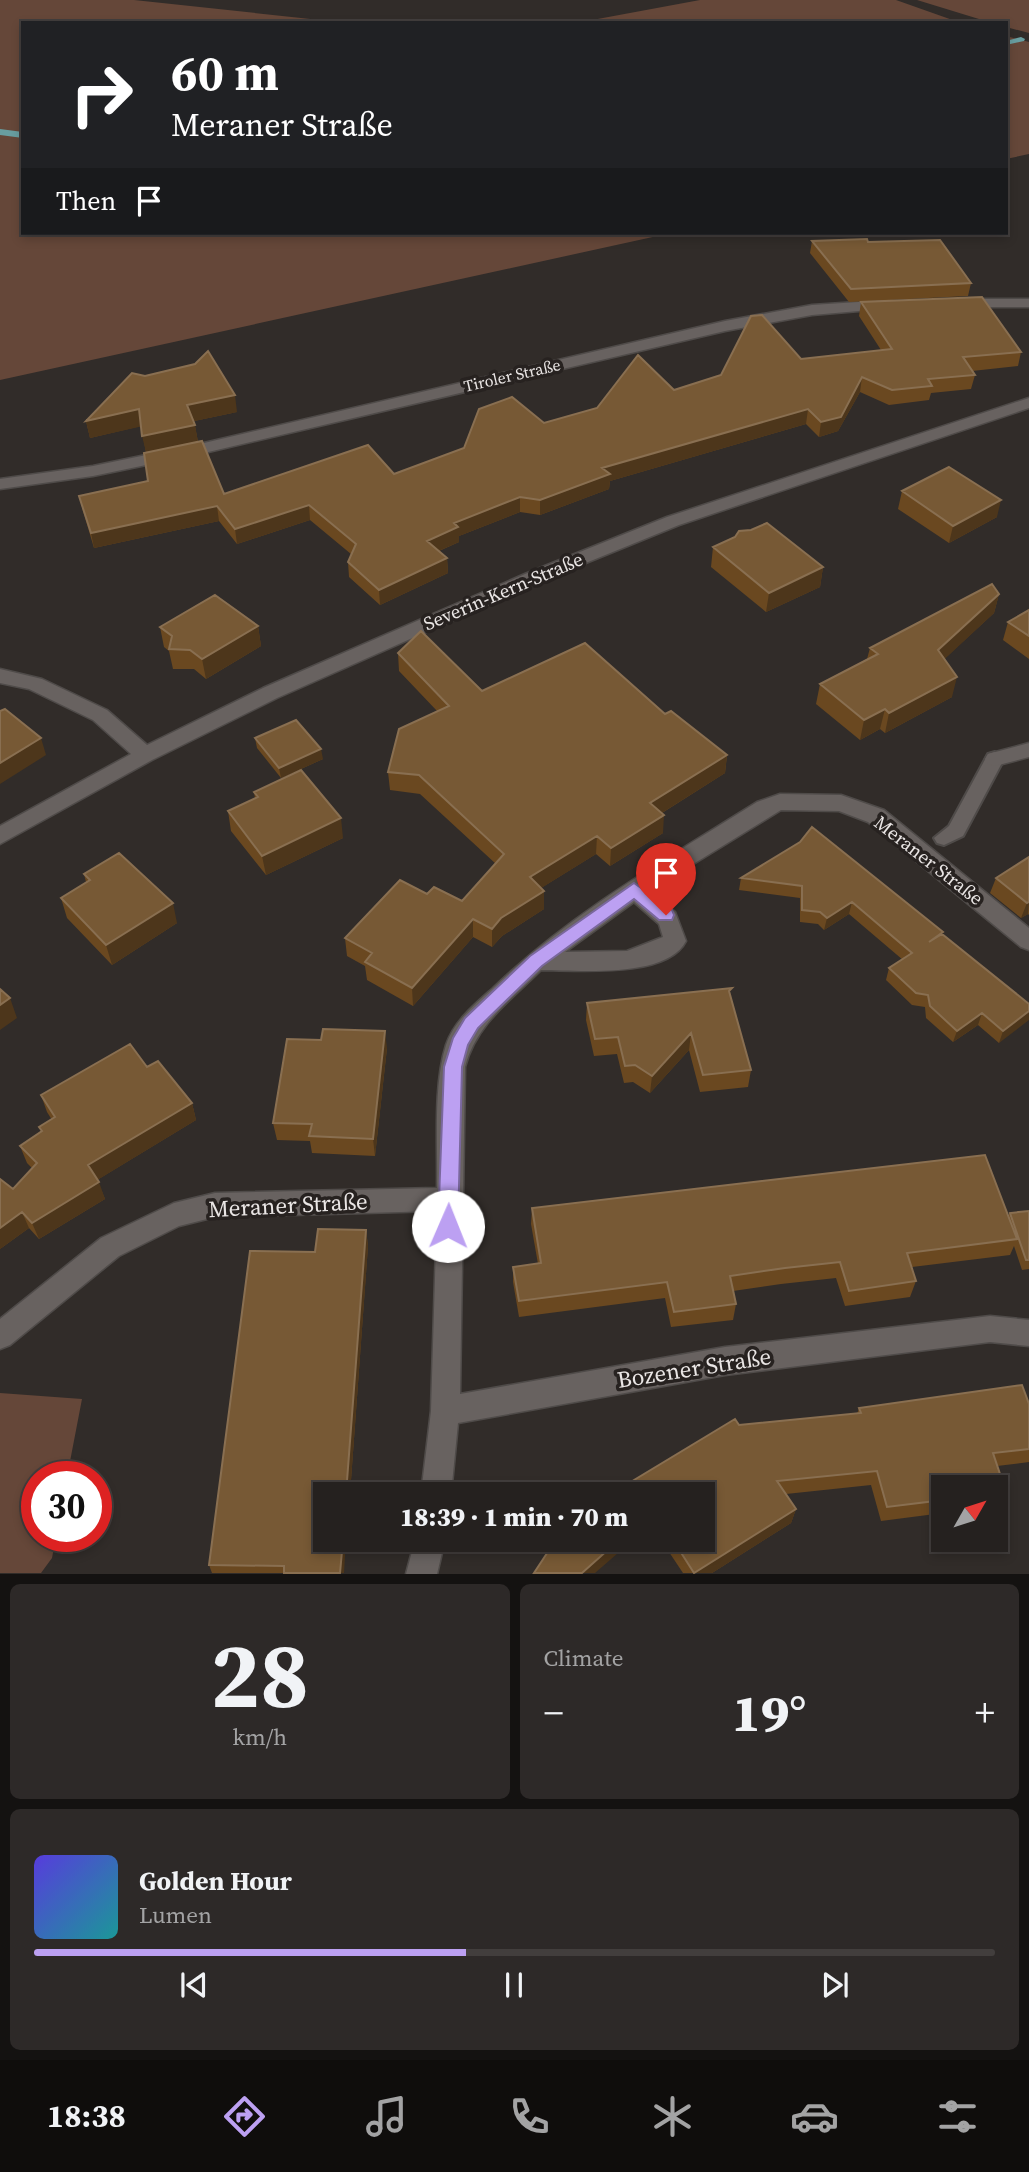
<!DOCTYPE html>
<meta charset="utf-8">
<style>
body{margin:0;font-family:"Source Serif 4",serif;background:#2d2928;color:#f1f3f6;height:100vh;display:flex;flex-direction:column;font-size:26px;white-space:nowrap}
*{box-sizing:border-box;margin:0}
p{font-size:23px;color:#a3a3a4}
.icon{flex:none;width:38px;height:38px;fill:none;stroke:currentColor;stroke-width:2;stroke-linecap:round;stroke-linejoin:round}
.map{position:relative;height:1574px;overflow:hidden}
.drawer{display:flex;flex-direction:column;gap:10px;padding:10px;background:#141211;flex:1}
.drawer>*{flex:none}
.top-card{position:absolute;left:21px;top:21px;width:987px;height:214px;border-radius:0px;box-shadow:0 4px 10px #0003,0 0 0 2px #423e3d;background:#202124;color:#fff;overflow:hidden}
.needle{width:46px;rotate:51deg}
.buttons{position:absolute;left:931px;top:1475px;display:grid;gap:14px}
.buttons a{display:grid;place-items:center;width:77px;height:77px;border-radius:0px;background:#25211f;box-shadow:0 4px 10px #0003,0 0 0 2px #423e3d;font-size:35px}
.speed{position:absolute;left:21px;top:1461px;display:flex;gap:14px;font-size:35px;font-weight:700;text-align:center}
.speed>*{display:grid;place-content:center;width:91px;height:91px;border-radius:50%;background:#25211f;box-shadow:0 4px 10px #0003,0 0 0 2px #423e3d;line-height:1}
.speed .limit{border:10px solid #d22;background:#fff;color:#111}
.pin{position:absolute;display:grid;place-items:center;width:60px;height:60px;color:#fff;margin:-72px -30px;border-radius:50% 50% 50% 0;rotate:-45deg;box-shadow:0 0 7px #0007}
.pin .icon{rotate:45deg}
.me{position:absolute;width:77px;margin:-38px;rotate:1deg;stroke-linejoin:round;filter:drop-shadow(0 0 5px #0008)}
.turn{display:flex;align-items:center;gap:24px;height:147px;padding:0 35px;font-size:32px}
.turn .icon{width:91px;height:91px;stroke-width:2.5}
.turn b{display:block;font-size:49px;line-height:60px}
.then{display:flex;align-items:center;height:66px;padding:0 35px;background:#0003;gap:14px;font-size:26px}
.big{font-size:52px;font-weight:800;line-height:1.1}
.drawer .widget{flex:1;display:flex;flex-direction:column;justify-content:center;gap:10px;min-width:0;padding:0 24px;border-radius:10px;background:#2d2928}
.drawer .dial{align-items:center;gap:0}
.dial b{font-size:91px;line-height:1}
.song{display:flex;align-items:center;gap:21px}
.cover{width:84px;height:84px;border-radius:10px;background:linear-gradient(135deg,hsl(250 70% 55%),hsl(180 70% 35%))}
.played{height:7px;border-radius:4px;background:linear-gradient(90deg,#bca0f2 45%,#423e3d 45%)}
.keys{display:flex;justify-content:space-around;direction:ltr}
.heat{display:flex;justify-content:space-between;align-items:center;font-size:38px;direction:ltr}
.drawer .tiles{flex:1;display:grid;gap:10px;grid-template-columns:1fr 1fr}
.widget:last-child{grid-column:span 2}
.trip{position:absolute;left:313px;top:1482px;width:402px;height:70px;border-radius:0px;background:#25211f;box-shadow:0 4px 10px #0003,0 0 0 2px #423e3d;font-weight:800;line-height:70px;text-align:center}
.tab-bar{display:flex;height:112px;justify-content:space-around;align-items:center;background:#0f0d0c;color:#a3a3a4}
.tab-bar .icon{width:49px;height:49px}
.tab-bar .on{color:#bca0f2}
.tab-bar b{font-size:32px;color:#f1f3f6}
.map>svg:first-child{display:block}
.green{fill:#654739}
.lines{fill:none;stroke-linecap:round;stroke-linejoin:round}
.stream{fill:#689ea0;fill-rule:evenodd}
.service-casing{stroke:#4f4b49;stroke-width:4}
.minor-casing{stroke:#4f4b49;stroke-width:3}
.service{fill:#686260;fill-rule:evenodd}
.minor{fill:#686260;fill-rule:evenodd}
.wall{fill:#6a4820}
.shaded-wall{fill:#4d361b}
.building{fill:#775935;stroke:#896f51;stroke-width:2}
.route{fill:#bca0f2;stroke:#7a689d;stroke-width:2}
.labels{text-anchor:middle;stroke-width:7;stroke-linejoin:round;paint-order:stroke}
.far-street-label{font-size:16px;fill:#eae6e5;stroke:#272220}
.street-label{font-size:19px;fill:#eae6e5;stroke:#272220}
.near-street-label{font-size:23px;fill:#eae6e5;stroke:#272220}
</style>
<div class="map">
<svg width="1029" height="1574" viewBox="0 0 1029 1574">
<rect width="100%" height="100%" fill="#312c29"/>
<path class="green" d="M0,0H134L348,23H23V233H671L0,380Z
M700,0H896L961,23H576Z
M917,0H1029V33L1006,27V23H992Z
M1006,36L1029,42V154L1006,159Z
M0,1393L82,1399L67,1477H37V1536L56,1537L52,1558L41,1573H0Z"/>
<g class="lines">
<path class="stream" d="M1021,37L1025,39L1024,41L1006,45V41Z
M0,129L23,132V138L0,135Z"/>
<defs>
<path id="service" d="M995,752L1004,759L963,836L944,845L937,843L934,838L949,826L988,754Z"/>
<path id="minor" d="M1029,299V307H960L953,303L960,299Z
M889,300L894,302V308L812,315L725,331L204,453L93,476L0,489V479L93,466L204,443L725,321L812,305Z
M1029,398V408L679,525L539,582L277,698L152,760L0,844V826L131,754L93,720L29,689L0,683V669L42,679L107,710L147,745L263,688L525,574L667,517Z
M1029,743V757L995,766L988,764L985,759L988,754Z
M780,794L841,795L884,810L1029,928V950L1021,947L868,822L839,811L781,810L651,890L675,912L686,941C667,979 577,970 541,970C511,1000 476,1024 465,1067L460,1394L725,1347L990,1316L1029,1320V1346L990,1342L725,1375L458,1423L451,1494H421L431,1411L437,1211L215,1217L179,1226L119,1256L10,1345L0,1349V1319L101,1238L174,1203L215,1193L437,1188C438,1144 433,1086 446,1045C454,1021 475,1004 493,988C571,913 666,859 757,802ZM634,902L659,924L663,937L627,951L565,952Z
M415,1540H445L437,1574H406Z"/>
</defs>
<use href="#service" class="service-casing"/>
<use href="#minor" class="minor-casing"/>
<use href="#service" class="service"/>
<use href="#minor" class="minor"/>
</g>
<path class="wall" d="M812,241L868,242L971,283L968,296L849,302L810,253Z
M861,302L1021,352L1018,366L972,371L975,375L971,389L931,393L929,400L889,405L860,392L838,431L819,437L806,424L610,481L609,489L540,515L520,512L459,536V542L439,551L447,558L448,573L380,605L349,577L348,562L351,554L310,520L237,544L219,521L94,548L83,511L79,496L148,481L146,452L141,426L90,438L86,421L237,412L194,421L198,442L224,494L394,474L544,423L674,390L801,359L881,350L859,316Z
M902,491L997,517L949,543L898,509Z
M751,530L823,567L820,587L766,612L711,567L713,547Z
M999,594L994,613L944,659L952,697L885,733L880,729L860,740L816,704L820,684L867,659L870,648Z
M1029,610V659L1003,640L1008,622Z
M258,626L261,646L206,679L194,669H173L169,651L164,647L160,627Z
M398,653L482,691L665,714L727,755L725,773L662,813L663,833L610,866L596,854L541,888L544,909L502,936L492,947L473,937L413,1006L367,980L365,966L347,956L345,938L427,894L462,901L496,864L420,794L390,790L388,772L438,712L399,671Z
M255,738L323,759L281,778L257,748Z
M254,792L343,838L266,875L231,831L228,811L255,798Z
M800,842L943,932L942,934L1029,1004L999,1043L978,1025L953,1042L926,1018L925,1007L912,1005L886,980L889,968L903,960L849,914L824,930L818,924L800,922V898L739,890L741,878Z
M1029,857V915L1028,914L1021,918L990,893L996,878Z
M84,874L177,923L112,965L67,918L61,898L86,882Z
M731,997L751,1070L748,1087L700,1092L689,1050L650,1093L633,1082L624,1083L617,1054L594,1056L586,1020L587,1003Z
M387,1048L375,1156L312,1153L310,1141L277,1140L273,1123Z
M147,1067L192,1103L196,1120L97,1180L105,1199L39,1239L29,1228L0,1249L13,1189L32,1168L27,1163L20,1146L41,1132L39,1127L52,1120L47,1112L41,1095Z
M532,1208L1008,1216L1010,1213L1029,1211V1269L1022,1270L1014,1246L1010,1255L912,1267L916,1281L910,1297L845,1306L836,1278L781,1284L733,1291L736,1304L733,1320L671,1327L665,1298L519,1317L513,1282V1267L538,1264L531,1224Z
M366,1230L368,1246L350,1494H326L344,1573H212L209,1565L315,1252Z
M1029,1404V1462L997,1466L1006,1492L998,1506H996V1488H943V1513L881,1521L871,1485L786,1494L796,1509L791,1523L712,1573H683L665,1546L657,1551L650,1540H704L739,1425L857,1414L859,1408Z
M543,1540H633L550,1549Z"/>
<path class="shaded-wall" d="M862,377L860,392L838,431L819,437L821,422Z
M235,395L237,412L190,422L187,405Z
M139,409L143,426L90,438L86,421Z
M808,409L806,424L610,481L609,489L540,515V500L602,468Z
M195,425L198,442L146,452L142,436Z
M520,497V512L459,536V542L427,556V541L454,523Z
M1001,500L997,517L949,543L953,526Z
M309,505L310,520L237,544L235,529Z
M217,506L219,521L94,548L91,533Z
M447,558L448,573L380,605L379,590Z
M823,567L820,587L766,612L769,593Z
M999,594L994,613L933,670L938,650Z
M258,626L261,646L206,679L202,659Z
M957,677L952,697L885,733L889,713Z
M885,709L880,729L860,740L864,720Z
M41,738L46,755L0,784V763Z
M321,749L323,759L281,778L279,768Z
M727,755L725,773L649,821L650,803Z
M664,815L663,833L610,866L611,848Z
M341,818L343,838L266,875L262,856Z
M597,836L596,854L530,895V877Z
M544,891V909L502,936L492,947V929L501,918Z
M852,902L849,914L824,930L827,918Z
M1029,902L1028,914L1021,918L1027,903Z
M173,903L177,923L112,965L106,945Z
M473,919V937L413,1006L412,988Z
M10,998L17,1018L0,1030V1005Z
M1029,1011V1020L999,1043L1003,1031Z
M982,1013L978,1025L953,1042L957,1031Z
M385,1031L387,1048L375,1156L373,1139Z
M691,1033L689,1050L650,1093L652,1076Z
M192,1103L196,1120L94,1182L88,1165Z
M99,1182L105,1199L39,1239L32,1223Z
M22,1212L29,1228L0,1249V1228Z
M366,1230L368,1246L350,1494H346Z
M796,1509L791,1523L712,1573H694Z
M343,1540H346L344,1573H340Z
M619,1540H633L595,1573H582Z
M659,1540H666L665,1546L657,1551Z"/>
<path class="building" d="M867,239L868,242L940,240L971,283L851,289L812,241Z
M982,297L1021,352L963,357L975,375L928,379L932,386L892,390L862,377L841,417L821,422L808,409L602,468L610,474L540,500L520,497L454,523L458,527L427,541L447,558L379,590L348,562L356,544L309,505L235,529L217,506L91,533L79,496L148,481L144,453L202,441L224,494L368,445L394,474L464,448L479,409L512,397L544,423L597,408L638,355L674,390L721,375L751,316L762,315L801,359L892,349L861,302Z
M208,351L235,395L187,405L195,425L142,436L139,409L86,421L132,373L145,376L195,364Z
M949,467L1001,500L953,526L902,491Z
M767,523L823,567L769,593L713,547L735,537L739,531L751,530Z
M992,584L999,594L938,650L957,677L889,713L885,709L864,720L820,684L878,654L870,648Z
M215,595L258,626L202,659L190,650L169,649L172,636L160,627Z
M1029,610V636L1008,622Z
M421,631L482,691L585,643L665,714L671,711L727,755L650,803L664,815L611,848L597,836L530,877L544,891L501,918L492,929L473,919L412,988L365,962L372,953L345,938L400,880L427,894L434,887L462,901L504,854L419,775L388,772L399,729L449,706L398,653Z
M5,709L41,738L0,763V711Z
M296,720L321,749L279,768L255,738Z
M301,770L341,818L262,856L228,811L258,797L254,792Z
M812,827L943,932L929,942L942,934L1029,1004V1011L1003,1031L982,1013L957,1031L930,1006L928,995L916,993L889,968L912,953L852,902L827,918L820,912L802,910V886L741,878L800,842Z
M119,853L173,903L106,945L61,898L90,880L84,874Z
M1029,857V902L1027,903L996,878Z
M732,988L729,991L751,1070L703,1075L691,1033L652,1076L635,1065L625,1066L618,1037L595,1039L587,1003Z
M0,989L10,998L0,1005Z
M323,1029L385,1031L373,1139L309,1136L312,1124L273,1123L287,1039L321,1040Z
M130,1044L147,1067L158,1061L192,1103L88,1165L99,1182L32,1223L22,1212L0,1228V1179L13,1189L37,1163L20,1146L42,1131L39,1127L55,1117L41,1095Z
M985,1155L1017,1239L907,1253L916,1281L849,1291L840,1262L785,1268L730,1276L736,1304L674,1312L667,1282L519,1301L513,1267L541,1263L532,1208Z
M1029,1211V1260H1026L1010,1213Z
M318,1229L366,1230L346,1494H326V1540H343L340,1573H284V1566L209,1565L250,1251L315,1252Z
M1022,1385L1029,1404V1449L993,1453L1006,1492L996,1493V1488H943V1500L887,1507L877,1471L777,1481L796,1509L694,1573L673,1540H704V1494H611L735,1419L739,1425L861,1413L859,1408Z
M587,1485L595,1494H576Z
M554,1540H619L582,1573H534L555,1541Z"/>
<path class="route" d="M634,883L672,910L674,915L672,920H659L634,899L542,966L478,1028L468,1045L462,1067L458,1226L455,1232L448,1235L441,1232L438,1226L444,1067L453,1038L465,1018L530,956Z"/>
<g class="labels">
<g class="far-street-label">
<text transform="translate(512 375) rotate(-13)" y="6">Tiroler Straße</text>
</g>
<g class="street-label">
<text transform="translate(503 591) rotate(-23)" y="7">Severin-Kern-Straße</text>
<text transform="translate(929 860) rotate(38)" y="7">Meraner Straße</text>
</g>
<g class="near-street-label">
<text transform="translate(288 1205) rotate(-3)" y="8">Meraner Straße</text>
<text transform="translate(694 1368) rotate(-9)" y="8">Bozener Straße</text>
</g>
</g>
</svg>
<div class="buttons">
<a><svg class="needle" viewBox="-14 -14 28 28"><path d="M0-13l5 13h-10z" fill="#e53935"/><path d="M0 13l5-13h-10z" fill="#a3a3a4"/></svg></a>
</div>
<div class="speed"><div class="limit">30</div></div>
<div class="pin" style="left:666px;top:915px;background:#d93025"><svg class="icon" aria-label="arrive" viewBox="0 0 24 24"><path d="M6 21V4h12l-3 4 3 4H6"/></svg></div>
<svg class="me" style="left:448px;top:1226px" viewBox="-20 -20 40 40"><circle r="19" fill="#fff"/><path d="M0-13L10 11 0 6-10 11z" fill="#bca0f2"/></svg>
<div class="trip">18:39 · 1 min · 70 m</div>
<div class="top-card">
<div class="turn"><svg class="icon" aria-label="right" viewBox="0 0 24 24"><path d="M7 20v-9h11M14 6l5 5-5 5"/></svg><div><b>60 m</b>Meraner Straße</div></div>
<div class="then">Then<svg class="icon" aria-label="arrive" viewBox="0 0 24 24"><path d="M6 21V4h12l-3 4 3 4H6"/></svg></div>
</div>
</div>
<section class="drawer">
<div class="tiles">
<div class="widget dial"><b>28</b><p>km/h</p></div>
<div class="widget"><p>Climate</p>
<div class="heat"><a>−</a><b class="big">19°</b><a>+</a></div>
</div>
<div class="widget">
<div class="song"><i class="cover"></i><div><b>Golden Hour</b><p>Lumen</p></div></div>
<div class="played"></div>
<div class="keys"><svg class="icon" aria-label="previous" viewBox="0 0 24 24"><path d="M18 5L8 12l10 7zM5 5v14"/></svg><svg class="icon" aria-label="pause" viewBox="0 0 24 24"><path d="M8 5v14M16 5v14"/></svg><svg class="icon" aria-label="next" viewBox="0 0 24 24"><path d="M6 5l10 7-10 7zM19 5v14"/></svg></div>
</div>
</div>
</section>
<nav class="tab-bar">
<b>18:38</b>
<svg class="icon on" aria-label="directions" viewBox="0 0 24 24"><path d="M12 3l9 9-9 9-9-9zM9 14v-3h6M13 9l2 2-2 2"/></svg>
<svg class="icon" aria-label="music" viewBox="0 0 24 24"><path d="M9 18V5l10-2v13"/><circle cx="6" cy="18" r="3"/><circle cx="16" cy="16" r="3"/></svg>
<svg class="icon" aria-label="phone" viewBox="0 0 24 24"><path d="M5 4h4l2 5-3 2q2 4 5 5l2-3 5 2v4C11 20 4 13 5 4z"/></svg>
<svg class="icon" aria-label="climate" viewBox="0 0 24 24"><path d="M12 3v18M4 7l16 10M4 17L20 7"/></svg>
<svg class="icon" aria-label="car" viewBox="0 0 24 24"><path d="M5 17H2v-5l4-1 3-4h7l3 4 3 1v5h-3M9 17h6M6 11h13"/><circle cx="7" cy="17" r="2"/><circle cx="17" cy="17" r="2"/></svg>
<svg class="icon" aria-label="filters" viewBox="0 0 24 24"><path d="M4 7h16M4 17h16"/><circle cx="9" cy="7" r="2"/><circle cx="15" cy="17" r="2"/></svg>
</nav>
